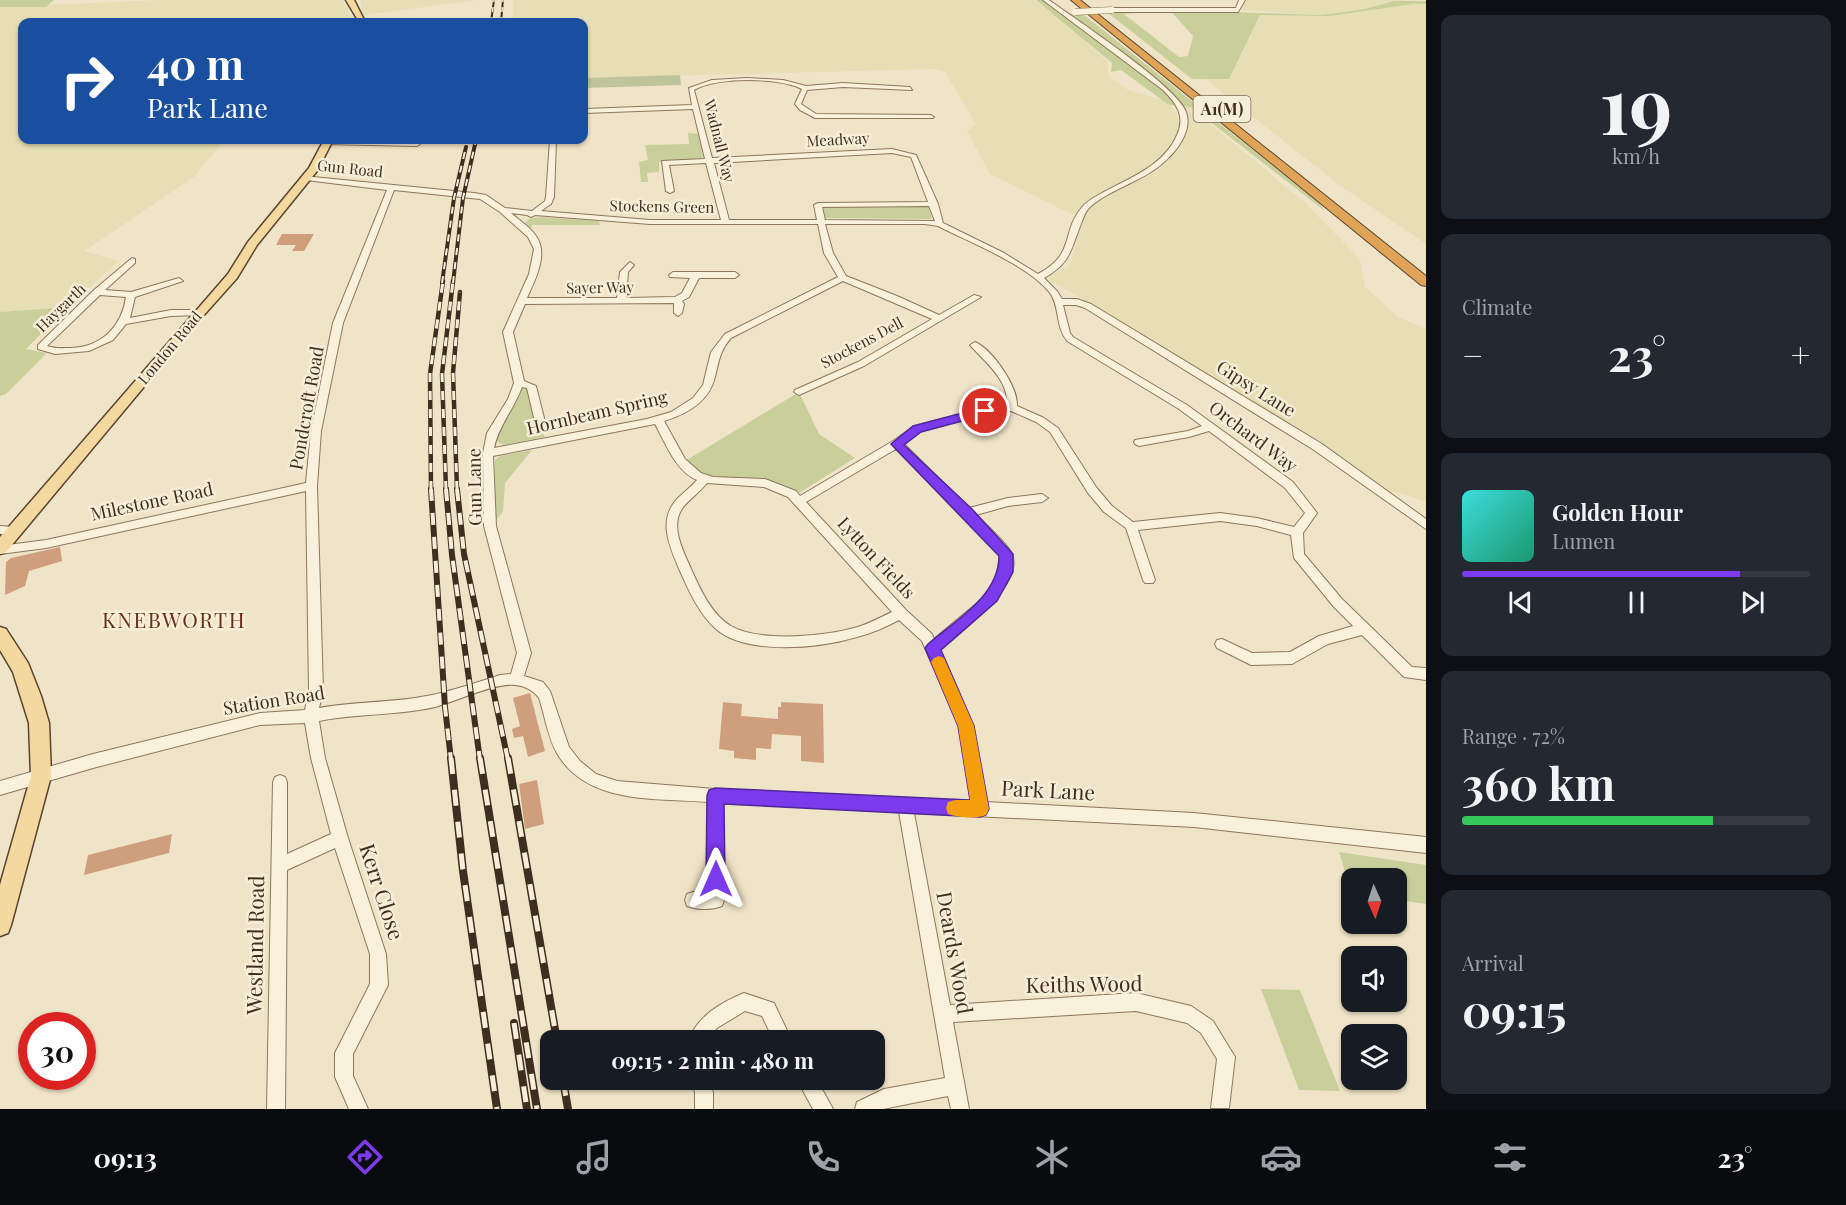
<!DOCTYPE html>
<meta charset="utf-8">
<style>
body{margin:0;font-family:"Playfair Display",serif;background:#242831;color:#f1f3f6;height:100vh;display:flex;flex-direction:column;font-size:22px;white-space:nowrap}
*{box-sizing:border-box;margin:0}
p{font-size:20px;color:#9ea1a6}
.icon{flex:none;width:33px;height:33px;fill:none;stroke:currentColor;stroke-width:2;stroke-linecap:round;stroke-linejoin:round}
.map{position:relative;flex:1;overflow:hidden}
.panel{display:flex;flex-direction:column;gap:15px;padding:15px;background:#0d0f14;width:420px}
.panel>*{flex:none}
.hud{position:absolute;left:18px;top:18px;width:570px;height:126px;border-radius:12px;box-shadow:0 2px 4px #0004;background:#1a4fa0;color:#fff;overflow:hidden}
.needle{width:39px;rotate:177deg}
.fabs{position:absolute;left:1341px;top:868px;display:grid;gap:12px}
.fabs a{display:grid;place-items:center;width:66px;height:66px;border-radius:12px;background:#171b24;box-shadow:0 2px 4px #0004;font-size:30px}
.speed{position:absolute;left:18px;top:1012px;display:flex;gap:12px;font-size:30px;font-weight:700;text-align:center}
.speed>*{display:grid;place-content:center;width:78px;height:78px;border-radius:50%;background:#171b24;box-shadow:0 2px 4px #0004;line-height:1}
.speed .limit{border:9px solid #d22;background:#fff;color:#111}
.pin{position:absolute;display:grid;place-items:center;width:51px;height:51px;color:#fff;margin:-26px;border:3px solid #fff;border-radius:50%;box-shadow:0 2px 6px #0007}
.me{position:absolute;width:66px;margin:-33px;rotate:0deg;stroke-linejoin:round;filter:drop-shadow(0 0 4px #0008)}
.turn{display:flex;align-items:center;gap:21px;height:126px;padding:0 30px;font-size:27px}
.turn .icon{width:78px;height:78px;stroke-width:2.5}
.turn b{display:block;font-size:42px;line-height:51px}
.big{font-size:45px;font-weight:700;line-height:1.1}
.panel .widget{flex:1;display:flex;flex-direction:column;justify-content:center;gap:9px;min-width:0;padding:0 21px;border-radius:12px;background:#242831}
.panel .dial{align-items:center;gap:0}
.dial b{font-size:78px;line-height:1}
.song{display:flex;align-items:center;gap:18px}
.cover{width:72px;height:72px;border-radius:9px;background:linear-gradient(135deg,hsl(180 70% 55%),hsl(160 70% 35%))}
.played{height:6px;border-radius:3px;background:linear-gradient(90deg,#7c3aed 80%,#363941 80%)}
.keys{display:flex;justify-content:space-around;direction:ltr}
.heat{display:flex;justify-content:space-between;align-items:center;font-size:33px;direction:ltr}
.charge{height:9px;border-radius:4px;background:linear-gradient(90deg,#34c759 72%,#363941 0)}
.trip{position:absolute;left:540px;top:1030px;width:345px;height:60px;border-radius:12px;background:#171b24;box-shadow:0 2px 4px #0004;font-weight:700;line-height:60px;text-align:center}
.dock{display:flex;height:96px;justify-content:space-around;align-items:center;background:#090b0e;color:#9ea1a6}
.dock .icon{width:42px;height:42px}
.dock .active{color:#7c3aed}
.dock b{font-size:27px;color:#f1f3f6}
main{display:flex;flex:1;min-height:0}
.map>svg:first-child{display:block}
.farmland{fill:#e6deb5}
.green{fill:#c9cf9b}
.cemetery{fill:#bfc49a}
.building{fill:#cf9f7d}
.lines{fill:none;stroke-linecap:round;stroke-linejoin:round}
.minor-casing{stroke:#8d765c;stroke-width:2}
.major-casing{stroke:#5b4430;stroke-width:3}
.highway-casing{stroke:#5b4430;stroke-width:2}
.minor{fill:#faf1dc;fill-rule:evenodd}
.major{fill:#f3d9a0;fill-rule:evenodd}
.highway{fill:#e0a458;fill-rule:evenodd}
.rail-far4-casing{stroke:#3d2e20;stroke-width:2}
.rail-far3-casing{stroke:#3d2e20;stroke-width:4}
.rail-far2-casing{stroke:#3d2e20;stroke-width:4.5}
.rail-far1-casing{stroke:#3d2e20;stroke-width:6}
.rail-casing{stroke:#3d2e20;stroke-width:8}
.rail-far4{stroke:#f7eed8;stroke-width:1.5;stroke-dasharray:5;stroke-linecap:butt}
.rail-far3{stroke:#f7eed8;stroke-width:2;stroke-dasharray:7;stroke-linecap:butt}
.rail-far2{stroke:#f7eed8;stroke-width:3;stroke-dasharray:9;stroke-linecap:butt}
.rail-far1{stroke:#f7eed8;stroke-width:4;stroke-dasharray:12;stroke-linecap:butt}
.rail{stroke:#f7eed8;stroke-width:5;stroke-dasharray:16;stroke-linecap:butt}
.minor-bridge-casing{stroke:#8d765c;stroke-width:7;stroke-linecap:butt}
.minor-bridge{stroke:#faf1dc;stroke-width:6}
.route{fill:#7c3aed;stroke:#51269a;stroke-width:1.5}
.slow{fill:#f59e0b}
.labels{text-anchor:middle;stroke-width:5;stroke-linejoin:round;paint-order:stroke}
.far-street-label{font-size:15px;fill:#3d2e20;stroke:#f7eed8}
.shield{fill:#f7eed8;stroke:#756857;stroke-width:1.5}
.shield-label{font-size:16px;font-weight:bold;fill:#3d2e20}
.street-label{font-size:18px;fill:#3d2e20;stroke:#f7eed8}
.quarter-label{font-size:21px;letter-spacing:1.5px;fill:#6b2e1e;stroke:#f7eed8}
.near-street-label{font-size:21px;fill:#3d2e20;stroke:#f7eed8}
</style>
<main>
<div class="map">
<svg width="1426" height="1109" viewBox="0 0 1426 1109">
<rect width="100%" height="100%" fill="#f0e4c8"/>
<path class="farmland" d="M159,0H343L354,22H22V140H224L194,177L84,251L119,261L68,307L0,312V7Z
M360,0H478L363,15Z
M513,0H1034L1056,16L1107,61L1109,76L1128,90L1162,100L1172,107L1179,118V130L1166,151L1154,163L1139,173L1085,202L1073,215L990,174L967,131L976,124L945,72L935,69L584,78V22H513Z
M1245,0H1426L1394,1L1365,9L1322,15L1242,10Z
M1414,4H1426V244L1342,187L1205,79H1229L1260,15L1330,16Z
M1184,107H1190L1304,202L1360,259L1365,287L1398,317L1426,329V502L1400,493L1377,492L1359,472L1218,381L1110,319L1095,306L1049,280L1050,276L1068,267L1072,260L1083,213L1096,202L1166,164L1188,131Z"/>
<path class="green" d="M0,0H54L46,7H0Z
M1036,0H1042L1060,14H1083L1318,202L1325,211L1191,107L1169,105L1121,70L1111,72L1112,63Z
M1394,1H1426V4H1414L1330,16L1260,15L1229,79H1192L1108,13L1162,11L1124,14L1179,57L1188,56L1193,36L1170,10L1322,15L1365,9Z
M688,133L699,134L703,158L659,162V172L647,173L648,182H641L639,162L648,160L645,145L689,144Z
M876,205L928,206L932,219L824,218L822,207Z
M540,217L599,221L600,225H532L531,231L524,224L529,219Z
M68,307L26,349L47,353L6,394L0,396V312Z
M522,387L527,388L536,430H543L544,437L503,445L495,440L496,433Z
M799,392L819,434L855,458L799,493C788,487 777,482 764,480C732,474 713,485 685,461Z
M532,450L505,483L503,512L494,522L495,460L500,456Z
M1339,852L1426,865V904L1397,900L1396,879H1352L1351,891Z
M1261,989L1300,990L1340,1091L1299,1090Z"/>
<path class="cemetery" d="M680,75L681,85L584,88V78Z"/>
<path class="building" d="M282,234H314L304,251H292L296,245H276Z
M60,547L62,561L29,571L25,586L5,595L6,562L11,558Z
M530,693L545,751L528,757L523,736L514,738L512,729L520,726L513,698Z
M723,702L742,704L741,716L778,719V707H781V702L823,704L824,763L801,761V736L772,734L771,749L756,748V760L734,758V751L719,749Z
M537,780L544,824L525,829L519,784Z
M172,834L169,853L84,875L88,855Z"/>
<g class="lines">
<defs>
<path id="minor" d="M1043,0H1049C1075,19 1178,87 1186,112C1193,131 1176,152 1163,163C1142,182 1109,189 1089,208C1085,212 1083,219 1081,224C1070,251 1071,263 1044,278L1057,291L1062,299H1077L1091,304L1322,444L1426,519V529L1314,450L1085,308L1076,305H1063L1070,333L1073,337L1187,405L1293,482L1317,513L1303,533L1304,554L1342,599L1412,667L1426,668V680L1404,677L1362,635L1328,644L1292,664L1251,665L1217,648L1215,644L1217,640L1222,639L1252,653L1290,652L1319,636L1353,626L1334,607L1294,558L1291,535L1257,526L1220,521L1138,530L1155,580L1153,583H1145L1143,580L1126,528L1104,512L1088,493L1050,432L1036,422L1011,411L985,414L921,431L904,444L969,508L1008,498L1042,494L1048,498L1042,502L1008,506L976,515C986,525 1004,540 1011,552C1028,583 959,633 939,651L973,726L986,802L1194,813L1426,837V853L1194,827L914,813L950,1005L1136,993L1191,1006L1213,1021L1235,1057L1229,1108H1211L1217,1059L1201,1033L1187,1023L1136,1011L953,1022L969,1109H951L948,1096L883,1109H855L857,1102L884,1089L945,1078L899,812L723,803L724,900L722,906C712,910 697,910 687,906L685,900L687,894L693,892H708V802C657,798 589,805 558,755C548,739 545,716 539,698C533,690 525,686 515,685C494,683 457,701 435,707C397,716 357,713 319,721L325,758L348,838L386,954L388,985L353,1054V1076L368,1109H349L335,1077V1053L370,984V954L335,848L287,870L285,1109H267L273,782L275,777L280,775L285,777L287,782V854L331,834L311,758L305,723L260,725L93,768L0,795V781L93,754L260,713L305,710L309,690L306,491L46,548L0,554V546L46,540L306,483L311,431L333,323L387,190L306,180L302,178L303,176L474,193L486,195L505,208L532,211L545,201L546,197L550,140H556L554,197L551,204L541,211L650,220H721L706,163L669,165L674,191L670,193L666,191L662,161L705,159L693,109L584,113V109L692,105L689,88L712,80L747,78L783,80L806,86L843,83L910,87L912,90L843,87L807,90L801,104L816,114L931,115L934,117L933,118H815L800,110L795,104L802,89C777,77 718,77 694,90L712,158L892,149L916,155L938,204L943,223L1004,253L1038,274C1077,253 1060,232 1083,206C1087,201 1095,197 1102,193C1129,178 1164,166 1177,135C1186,116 1176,103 1163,90ZM892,153L911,157L928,202L818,203L814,205L817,220H729L714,163ZM394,190L480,199L500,212L528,237L534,249L529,274L503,332L514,383L508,399L487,433L483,453L484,526L517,653L511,674L500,675C478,682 455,690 432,695C395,703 357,701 319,708L323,690L317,486L321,431L343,323ZM929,206L935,221L825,220L822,207ZM511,213L527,215L531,217L535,215L650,224H818L824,253L838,277L725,334L711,352L703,385L693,398L671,412L647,419L494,448C499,425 514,409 522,387L527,388L536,426L541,429L546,426L536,386L524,381L513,332L525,304L674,303V313L678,316L682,313L684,304L682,301L689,297L699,278H735L739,275L735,272H673L669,275L670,277L690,278L682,293L675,297L626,298L628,272L634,265L630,262L620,272L617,298H527C535,280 549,254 536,236C530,227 519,220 511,213ZM825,224H925L938,226C969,242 1030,266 1050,293C1060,307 1055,325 1067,341L1179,409L1202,426L1188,431L1135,440L1134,442L1135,444L1139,446L1189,437L1209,431L1285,488L1305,513L1294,527L1257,518L1220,513L1133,522L1112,506L1096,487L1058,428L1044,418L1017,406C1018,387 993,350 975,342L970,345C985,362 1009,380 1007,405L985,408L913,427L893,441L800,496L796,491L765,479L713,477L701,473L685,459L664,421C687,414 709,402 715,377C719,361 720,350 731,338L843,281L932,319L858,362L795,390L794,392L799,395L864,366L981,297L974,295L939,315L897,296L846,276L833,253ZM655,424C665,442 676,472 697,480C691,487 684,492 677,499C657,521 670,547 680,571C689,591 699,614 716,629C747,656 820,648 857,637C872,633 886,627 899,620L922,641L959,726L971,802L715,789L617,781L596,774L580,761L569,747L550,691L543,682L524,676L531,653L496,526L493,456ZM896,449L1000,555V572L988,594L934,639L932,634L906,610L806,502ZM707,483L764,487L788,497L892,612C881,617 870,623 858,627C827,636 761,643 731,626C712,615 701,591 692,571C684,552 668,525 684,506C691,498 700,492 707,483Z
M1239,0H1245L1238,12H1112L1109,10L1112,8H1236Z
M326,141L417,142L420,144L417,146L324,144L323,143Z
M132,258L135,259V263L105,290L131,292L179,278L183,281L135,297L130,318L171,310H199L202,311V315L171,316L126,324L113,340L89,351L55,354L38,349V345L94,290ZM100,295L126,297C122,326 102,347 71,348C63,348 55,349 47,346Z
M0,526L14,527L20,531L14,535L0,534Z
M744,993L774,1003L792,1041H774L762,1016L745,1011L717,1028L706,1041H688C698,1016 720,1003 744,993Z
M692,1080H710L713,1093V1109H695V1093Z
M797,1080H817L833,1109H813Z"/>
<path id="major" d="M346,0H354L365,22H359Z
M324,140H333L317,171L257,245L237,278L203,316L6,552L0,554V537L228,274L248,242L309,168Z
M0,627L6,629L28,663L41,696L49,723L51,776L11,925L8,933L0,936V885L31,776L29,723L13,672L0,650Z"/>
<path id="highway" d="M1071,0H1080L1426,276V286L1421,285Z"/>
</defs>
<use href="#minor" class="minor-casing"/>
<use href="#major" class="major-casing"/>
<use href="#highway" class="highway-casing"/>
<use href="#minor" class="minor"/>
<use href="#major" class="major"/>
<use href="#highway" class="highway"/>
<defs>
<path id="rail-far4" d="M491,22L494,0
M501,22L503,0"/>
<path id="rail-far3" d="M442,283L454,198L466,147
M453,283L463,198L476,140"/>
<path id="rail-far2" d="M431,490L430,374L443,281
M446,490L442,374L453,281
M457,490L453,373L460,292"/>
<path id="rail-far1" d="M431,489L445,707L451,760
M446,489L452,555L480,760
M457,489L464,554L508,760"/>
<path id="rail" d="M451,758L463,871L497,1109
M480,758L537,1109
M508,758L557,1041
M514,1023L527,1109
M563,1080L568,1109"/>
</defs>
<use href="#rail-far4" class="rail-far4-casing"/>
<use href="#rail-far3" class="rail-far3-casing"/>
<use href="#rail-far2" class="rail-far2-casing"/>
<use href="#rail-far1" class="rail-far1-casing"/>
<use href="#rail" class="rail-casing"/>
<use href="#rail-far4" class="rail-far4"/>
<use href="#rail-far3" class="rail-far3"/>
<use href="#rail-far2" class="rail-far2"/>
<use href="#rail-far1" class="rail-far1"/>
<use href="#rail" class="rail"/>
<defs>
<path id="minor-bridge" d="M1075,12L1112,10"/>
</defs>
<use href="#minor-bridge" class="minor-bridge-casing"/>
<use href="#minor-bridge" class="minor-bridge"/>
</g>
<path class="route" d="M985,407L989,408V414L921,432L904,445L972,509L1013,554V572L997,601L941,650L974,726L989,809L986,815L980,817L724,804L725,879L722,886L716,888L709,886L706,879L707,796L709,790L715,788L970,800L958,726L925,648L928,644C956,620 999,596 999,556L891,444L913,426Z"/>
<path class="slow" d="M939,656L944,658L974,726L989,809L986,815C975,819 959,818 948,814L946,808L948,802L955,800H970L958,726L931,662L934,658Z"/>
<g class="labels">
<g class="far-street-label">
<text transform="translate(838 140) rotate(-3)" y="5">Meadway</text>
<text transform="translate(719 141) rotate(76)" y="5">Wadnall Way</text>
<text transform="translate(350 169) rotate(6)" y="5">Gun Road</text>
<text transform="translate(662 207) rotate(1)" y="5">Stockens Green</text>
<text transform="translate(600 288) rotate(-1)" y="5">Sayer Way</text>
<text transform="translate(61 308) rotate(-44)" y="5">Haygarth</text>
<text transform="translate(862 343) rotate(-28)" y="5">Stockens Dell</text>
<text transform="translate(170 348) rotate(-50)" y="5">London Road</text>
</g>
<rect class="shield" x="1193.5" y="96" width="57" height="26" rx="4.5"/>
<g class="shield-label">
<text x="1222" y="115">A1(M)</text>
</g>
<g class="street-label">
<text transform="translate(1256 389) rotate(32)" y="6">Gipsy Lane</text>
<text transform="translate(307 408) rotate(-80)" y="6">Pondcroft Road</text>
<text transform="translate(597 413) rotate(-13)" y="6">Hornbeam Spring</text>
<text transform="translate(1253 437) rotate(37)" y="6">Orchard Way</text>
<text transform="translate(475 487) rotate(-91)" y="6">Gun Lane</text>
<text transform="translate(152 502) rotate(-12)" y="6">Milestone Road</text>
<text transform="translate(876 558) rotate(47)" y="6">Lytton Fields</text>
<text transform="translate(274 701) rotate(-9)" y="6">Station Road</text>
</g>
<g class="quarter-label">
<text x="174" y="628">KNEBWORTH</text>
</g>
<g class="near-street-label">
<text transform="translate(1048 791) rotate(3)" y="7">Park Lane</text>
<text transform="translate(381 892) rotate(72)" y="7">Kerr Close</text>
<text transform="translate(256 945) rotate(-89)" y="7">Westland Road</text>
<text transform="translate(954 953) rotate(80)" y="7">Deards Wood</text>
<text transform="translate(1084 985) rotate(-1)" y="7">Keiths Wood</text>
</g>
</g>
</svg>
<div class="fabs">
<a><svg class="needle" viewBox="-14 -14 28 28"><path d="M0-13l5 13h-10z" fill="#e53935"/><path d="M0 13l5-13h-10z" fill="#9ea1a6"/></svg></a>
<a><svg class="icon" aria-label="sound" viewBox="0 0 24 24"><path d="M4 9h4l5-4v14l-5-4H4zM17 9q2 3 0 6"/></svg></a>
<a><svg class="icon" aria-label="layers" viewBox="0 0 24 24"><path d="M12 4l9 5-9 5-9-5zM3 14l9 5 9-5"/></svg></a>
</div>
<div class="speed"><div class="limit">30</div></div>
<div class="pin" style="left:985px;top:411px;background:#d93025"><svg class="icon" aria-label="arrive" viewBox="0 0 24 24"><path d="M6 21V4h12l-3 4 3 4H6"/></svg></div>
<svg class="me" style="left:716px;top:879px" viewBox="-20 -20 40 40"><path d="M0-17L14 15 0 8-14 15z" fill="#7c3aed" stroke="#fff" stroke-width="4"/></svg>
<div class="trip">09:15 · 2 min · 480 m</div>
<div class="hud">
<div class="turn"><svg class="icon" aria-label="right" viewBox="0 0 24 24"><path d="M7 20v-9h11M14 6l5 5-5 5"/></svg><div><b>40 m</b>Park Lane</div></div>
</div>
</div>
<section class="panel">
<div class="widget dial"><b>19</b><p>km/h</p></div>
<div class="widget"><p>Climate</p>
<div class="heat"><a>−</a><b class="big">23°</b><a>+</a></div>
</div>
<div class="widget">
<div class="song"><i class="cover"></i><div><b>Golden Hour</b><p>Lumen</p></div></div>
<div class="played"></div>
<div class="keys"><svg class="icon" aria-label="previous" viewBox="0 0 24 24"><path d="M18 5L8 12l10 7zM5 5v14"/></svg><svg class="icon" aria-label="pause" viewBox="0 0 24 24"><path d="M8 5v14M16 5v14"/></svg><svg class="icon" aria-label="next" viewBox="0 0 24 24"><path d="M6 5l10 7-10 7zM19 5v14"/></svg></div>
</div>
<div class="widget"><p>Range · 72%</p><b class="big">360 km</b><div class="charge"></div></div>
<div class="widget"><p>Arrival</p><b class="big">09:15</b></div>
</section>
</main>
<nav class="dock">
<b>09:13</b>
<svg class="icon active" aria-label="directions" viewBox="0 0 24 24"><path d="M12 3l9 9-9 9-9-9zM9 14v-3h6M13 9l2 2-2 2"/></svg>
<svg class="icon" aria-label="music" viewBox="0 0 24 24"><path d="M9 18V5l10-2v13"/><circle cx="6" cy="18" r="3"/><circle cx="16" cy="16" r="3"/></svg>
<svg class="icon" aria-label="phone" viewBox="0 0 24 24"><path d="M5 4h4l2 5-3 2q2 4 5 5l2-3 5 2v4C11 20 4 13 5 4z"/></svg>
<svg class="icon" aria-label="climate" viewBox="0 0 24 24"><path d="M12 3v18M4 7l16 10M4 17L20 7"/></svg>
<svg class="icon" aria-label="car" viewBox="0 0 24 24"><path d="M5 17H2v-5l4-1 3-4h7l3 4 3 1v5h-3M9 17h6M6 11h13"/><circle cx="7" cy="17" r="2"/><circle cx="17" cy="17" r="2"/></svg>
<svg class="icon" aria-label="filters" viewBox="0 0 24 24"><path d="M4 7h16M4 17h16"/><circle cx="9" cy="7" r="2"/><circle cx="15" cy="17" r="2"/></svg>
<b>23°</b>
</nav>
